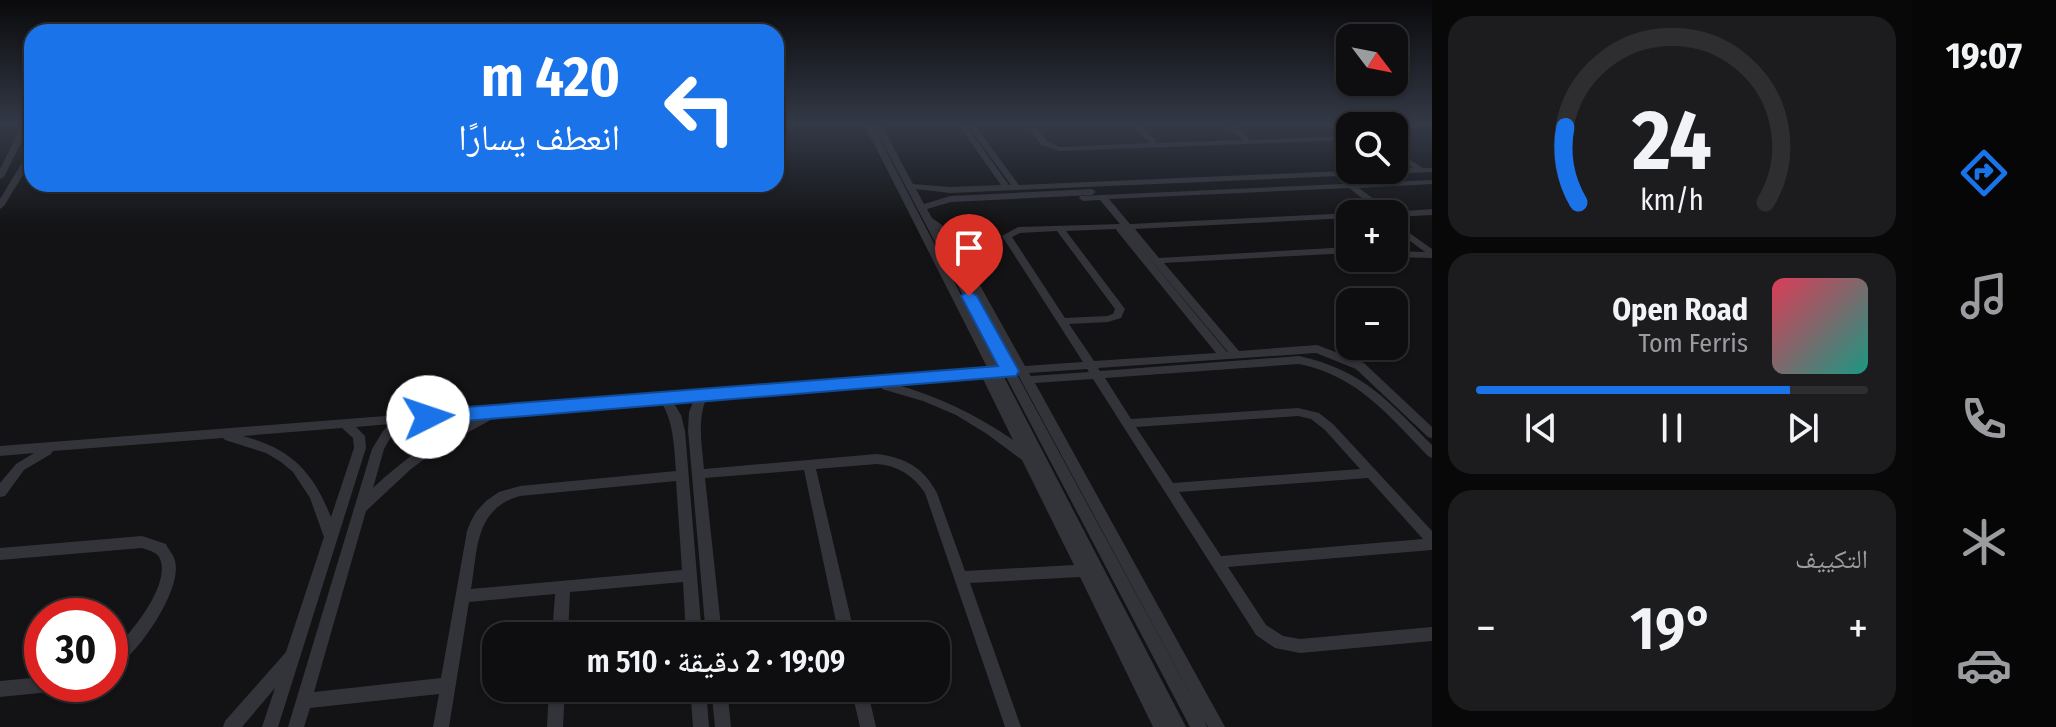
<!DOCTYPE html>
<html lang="ar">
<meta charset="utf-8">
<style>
body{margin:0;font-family:"Fira Sans Condensed","Noto Naskh Arabic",sans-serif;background:#1c1c1e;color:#f1f3f6;direction:rtl;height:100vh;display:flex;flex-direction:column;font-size:30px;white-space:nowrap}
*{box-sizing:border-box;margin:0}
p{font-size:26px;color:#9b9c9f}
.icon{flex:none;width:44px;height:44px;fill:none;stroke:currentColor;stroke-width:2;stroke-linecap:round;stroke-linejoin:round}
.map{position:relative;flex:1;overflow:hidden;direction:ltr}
.panel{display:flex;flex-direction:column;gap:16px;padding:16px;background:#080809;width:480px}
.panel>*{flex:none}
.guide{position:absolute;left:24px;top:24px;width:760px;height:168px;border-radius:24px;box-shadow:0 2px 6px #0004,0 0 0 2px #2e2e30;direction:rtl;background:#1a73e8;color:#fff;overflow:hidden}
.needle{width:52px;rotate:122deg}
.buttons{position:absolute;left:1336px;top:24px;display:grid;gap:16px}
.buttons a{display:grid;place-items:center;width:72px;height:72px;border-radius:16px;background:#0e0e10;box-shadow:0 2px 6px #0004,0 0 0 2px #2e2e30;font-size:40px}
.speed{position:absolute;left:24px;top:598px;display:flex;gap:16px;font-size:40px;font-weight:700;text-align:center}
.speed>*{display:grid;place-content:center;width:104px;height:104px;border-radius:50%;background:#0e0e10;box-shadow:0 2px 6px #0004,0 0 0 2px #2e2e30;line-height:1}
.speed .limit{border:12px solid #d22;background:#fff;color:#111}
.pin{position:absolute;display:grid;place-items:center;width:68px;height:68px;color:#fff;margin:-82px -34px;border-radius:50% 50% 50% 0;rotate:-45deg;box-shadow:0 0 8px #0007}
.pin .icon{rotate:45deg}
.me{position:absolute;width:88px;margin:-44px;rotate:86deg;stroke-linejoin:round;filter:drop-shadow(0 0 6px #0008)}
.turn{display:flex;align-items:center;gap:28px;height:168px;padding:0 32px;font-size:36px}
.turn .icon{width:104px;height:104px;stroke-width:2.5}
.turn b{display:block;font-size:56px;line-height:68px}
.big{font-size:60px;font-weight:600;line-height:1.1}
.panel .widget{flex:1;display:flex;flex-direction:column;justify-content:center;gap:12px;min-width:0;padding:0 28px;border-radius:24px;background:#1c1c1e}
.panel .dial{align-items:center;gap:0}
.dial svg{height:208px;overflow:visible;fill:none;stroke:#2e2e30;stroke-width:7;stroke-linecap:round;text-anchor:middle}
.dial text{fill:#f1f3f6;stroke:none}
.song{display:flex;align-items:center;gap:24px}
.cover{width:96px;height:96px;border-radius:12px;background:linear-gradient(135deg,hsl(350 70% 55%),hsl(170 70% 35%))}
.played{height:8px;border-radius:4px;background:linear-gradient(90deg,#1a73e8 80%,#2e2e30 80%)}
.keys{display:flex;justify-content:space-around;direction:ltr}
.heat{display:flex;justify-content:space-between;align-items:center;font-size:44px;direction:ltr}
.trip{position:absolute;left:482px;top:622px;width:468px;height:80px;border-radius:24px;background:#0e0e10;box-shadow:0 2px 6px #0004,0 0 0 2px #2e2e30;font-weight:600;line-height:80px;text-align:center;direction:rtl}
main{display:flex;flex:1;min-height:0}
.dock{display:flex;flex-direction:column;width:144px;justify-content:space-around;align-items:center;background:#060606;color:#9b9c9f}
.dock .icon{width:56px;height:56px}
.dock .active{color:#1a73e8}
.dock b{font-size:36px;color:#f1f3f6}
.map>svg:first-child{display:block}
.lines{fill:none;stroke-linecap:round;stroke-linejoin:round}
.minor{fill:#33333a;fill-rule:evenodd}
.route{fill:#1a73e8;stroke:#114b97;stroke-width:2}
</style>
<main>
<nav class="dock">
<b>19:07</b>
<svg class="icon active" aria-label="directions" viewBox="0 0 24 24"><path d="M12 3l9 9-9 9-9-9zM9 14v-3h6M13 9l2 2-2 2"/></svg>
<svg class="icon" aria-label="music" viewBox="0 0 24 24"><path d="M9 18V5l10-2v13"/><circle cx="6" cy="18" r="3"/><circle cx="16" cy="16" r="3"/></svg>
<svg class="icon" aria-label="phone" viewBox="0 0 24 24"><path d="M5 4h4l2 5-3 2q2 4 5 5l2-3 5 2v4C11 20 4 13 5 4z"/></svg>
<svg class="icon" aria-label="climate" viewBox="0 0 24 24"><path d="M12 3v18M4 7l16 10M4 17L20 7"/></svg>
<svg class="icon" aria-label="car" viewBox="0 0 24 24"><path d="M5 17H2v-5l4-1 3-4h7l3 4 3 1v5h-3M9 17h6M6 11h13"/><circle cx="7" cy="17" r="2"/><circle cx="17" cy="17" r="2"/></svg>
</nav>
<section class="panel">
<div class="widget dial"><svg viewBox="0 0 100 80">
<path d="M14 69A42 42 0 1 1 86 69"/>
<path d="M14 69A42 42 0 0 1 9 40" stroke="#1a73e8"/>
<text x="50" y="56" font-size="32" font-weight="700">24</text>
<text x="50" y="72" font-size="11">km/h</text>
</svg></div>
<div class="widget">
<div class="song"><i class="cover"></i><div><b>Open Road</b><p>Tom Ferris</p></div></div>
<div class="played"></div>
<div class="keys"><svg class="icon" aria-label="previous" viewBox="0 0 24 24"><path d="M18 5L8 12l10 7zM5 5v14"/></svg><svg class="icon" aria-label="pause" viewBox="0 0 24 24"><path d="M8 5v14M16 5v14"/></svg><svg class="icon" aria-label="next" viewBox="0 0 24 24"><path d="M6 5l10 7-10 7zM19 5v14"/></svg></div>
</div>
<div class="widget"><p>التكييف</p>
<div class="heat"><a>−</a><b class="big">19°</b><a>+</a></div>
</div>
</section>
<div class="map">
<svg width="1432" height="727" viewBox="0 0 1432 727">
<rect width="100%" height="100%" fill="#131315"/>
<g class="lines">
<path class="minor" d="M22,124H30L4,177L0,179V169Z
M864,124H872L999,368H1001L873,124H881L913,184L950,187L1001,185L958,124H965L1009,185H1011L967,124H974L1019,185L1413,168L1394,155V150L1423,168H1432V172L1017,190L950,193L916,189L924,204L950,196L1092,189L1096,192L1092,195L951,202L927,209L932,218L949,230L1025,366L1083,362L1002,236L1018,227L1120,224L1100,200L1083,201L1079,198L1080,196L1432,180V184L1359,188L1391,212L1432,209V215L1394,217V214H1382L1349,188L1109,199L1130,224L1353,213L1350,214V218L1135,229L1159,258L1350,247V253L1164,263L1239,351L1317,345L1364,363L1432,427V438L1428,437L1356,369L1316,353L1098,368L1100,371L1299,356C1363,370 1388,401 1432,445V458L1428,456C1388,415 1358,376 1299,364L1105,378L1131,419L1298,408L1319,413L1333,424L1432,531V550L1228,567L1266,625L1283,636L1300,639L1432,627V641L1300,653L1275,648L1256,635L1093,379L1035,383L1225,727H1208L1205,721L1207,727H1190L1005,375H1003L1186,727H1153L1080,577L970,583L1021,727H1005L925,493C913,475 898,466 877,464L816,469L855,636H839L804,470L705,478L722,636H706L688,430L689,412L694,400L673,402L681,415L685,431L702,636H686L683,582L570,592L568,636H552L555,594L469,602L449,727H433L439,694L310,708L304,727H288L372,449L383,431L390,424L356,427L365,436L366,448L278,727H262L275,688L242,727H223L225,721L286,652L324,537L310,498L293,472L281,462L266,453L225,440L223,438L53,451L51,454L24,470L5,496L0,497V483L16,464L34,453L0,456V446L988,369ZM938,229L941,232L1205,721ZM1116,229L1117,231L1216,353L1094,361L1069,324L1108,322L1121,318L1125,309L1066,231ZM1057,231L1115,309L1113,314L1107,316L1065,318L1012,237L1020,233ZM1139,246L1228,352H1227ZM1087,369L1089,372L1031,376L1029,373ZM982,377L1013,440C975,414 938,396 894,384ZM881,385L882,389L923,401L956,415L987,434L1022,460L1074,565L965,571L937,493C923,467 906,458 877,454L704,469C702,445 697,422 706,399ZM662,403C674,424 674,447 676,471L520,486L499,492L486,501L476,512L470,523L467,531L441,678L314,692L366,511L411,469L441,447L498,416ZM1298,416L1311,419L1325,430L1360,469L1173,483L1136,427ZM477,417C437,435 404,459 373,488L384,449L391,437L407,423ZM342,428L353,438L354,448L331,517C313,472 292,449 243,436ZM1368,478L1423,539L1221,556L1179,492ZM676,481L682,570L471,589C478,550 474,509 520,496Z
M1026,124H1033L1047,141L1060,147L1150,143L1131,124H1139L1156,140V143L1243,140L1224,124H1232L1248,136V140L1350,136V140L1059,151L1041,145Z
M1339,124H1347L1350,126V132Z
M29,151H32V160L4,206L0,209V199Z
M1394,222L1432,249V258L1394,257V251L1425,252L1394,229Z
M142,536L166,544C168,549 174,555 175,561C183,589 136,659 110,670V653C129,636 168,589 161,562C159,552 150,551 142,548L0,560V548Z
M42,677V684H58L56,689L50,692L0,697V681Z
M549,688H565L563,727H547Z
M690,688H706L709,727H693Z
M711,688H727L731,727H715Z
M851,688H867L876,727H860Z"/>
</g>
<linearGradient id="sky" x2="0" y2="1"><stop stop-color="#0a0a0c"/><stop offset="0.55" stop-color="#333946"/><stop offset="1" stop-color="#333946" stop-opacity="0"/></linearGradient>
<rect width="1432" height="226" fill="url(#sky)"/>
<path class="route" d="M969,291L977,296L1019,371L1016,376L428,424L418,417L428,410L998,366L961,296Z"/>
</svg>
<div class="buttons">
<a><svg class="needle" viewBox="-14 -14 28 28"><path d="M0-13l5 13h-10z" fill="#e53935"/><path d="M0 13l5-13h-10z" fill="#9b9c9f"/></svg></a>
<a><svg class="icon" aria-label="search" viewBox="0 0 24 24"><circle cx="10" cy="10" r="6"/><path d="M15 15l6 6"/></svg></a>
<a>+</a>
<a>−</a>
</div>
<div class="speed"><div class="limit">30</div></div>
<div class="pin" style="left:969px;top:296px;background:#d93025"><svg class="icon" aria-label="arrive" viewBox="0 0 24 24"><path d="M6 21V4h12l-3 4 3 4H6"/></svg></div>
<svg class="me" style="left:428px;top:417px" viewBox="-20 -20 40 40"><circle r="19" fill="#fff"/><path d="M0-13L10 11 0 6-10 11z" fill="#1a73e8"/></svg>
<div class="trip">19:09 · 2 دقيقة · 510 m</div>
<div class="guide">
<div class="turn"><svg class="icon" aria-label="left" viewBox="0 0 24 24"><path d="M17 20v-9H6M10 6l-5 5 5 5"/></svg><div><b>420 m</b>انعطف يسارًا</div></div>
</div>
</div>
</main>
